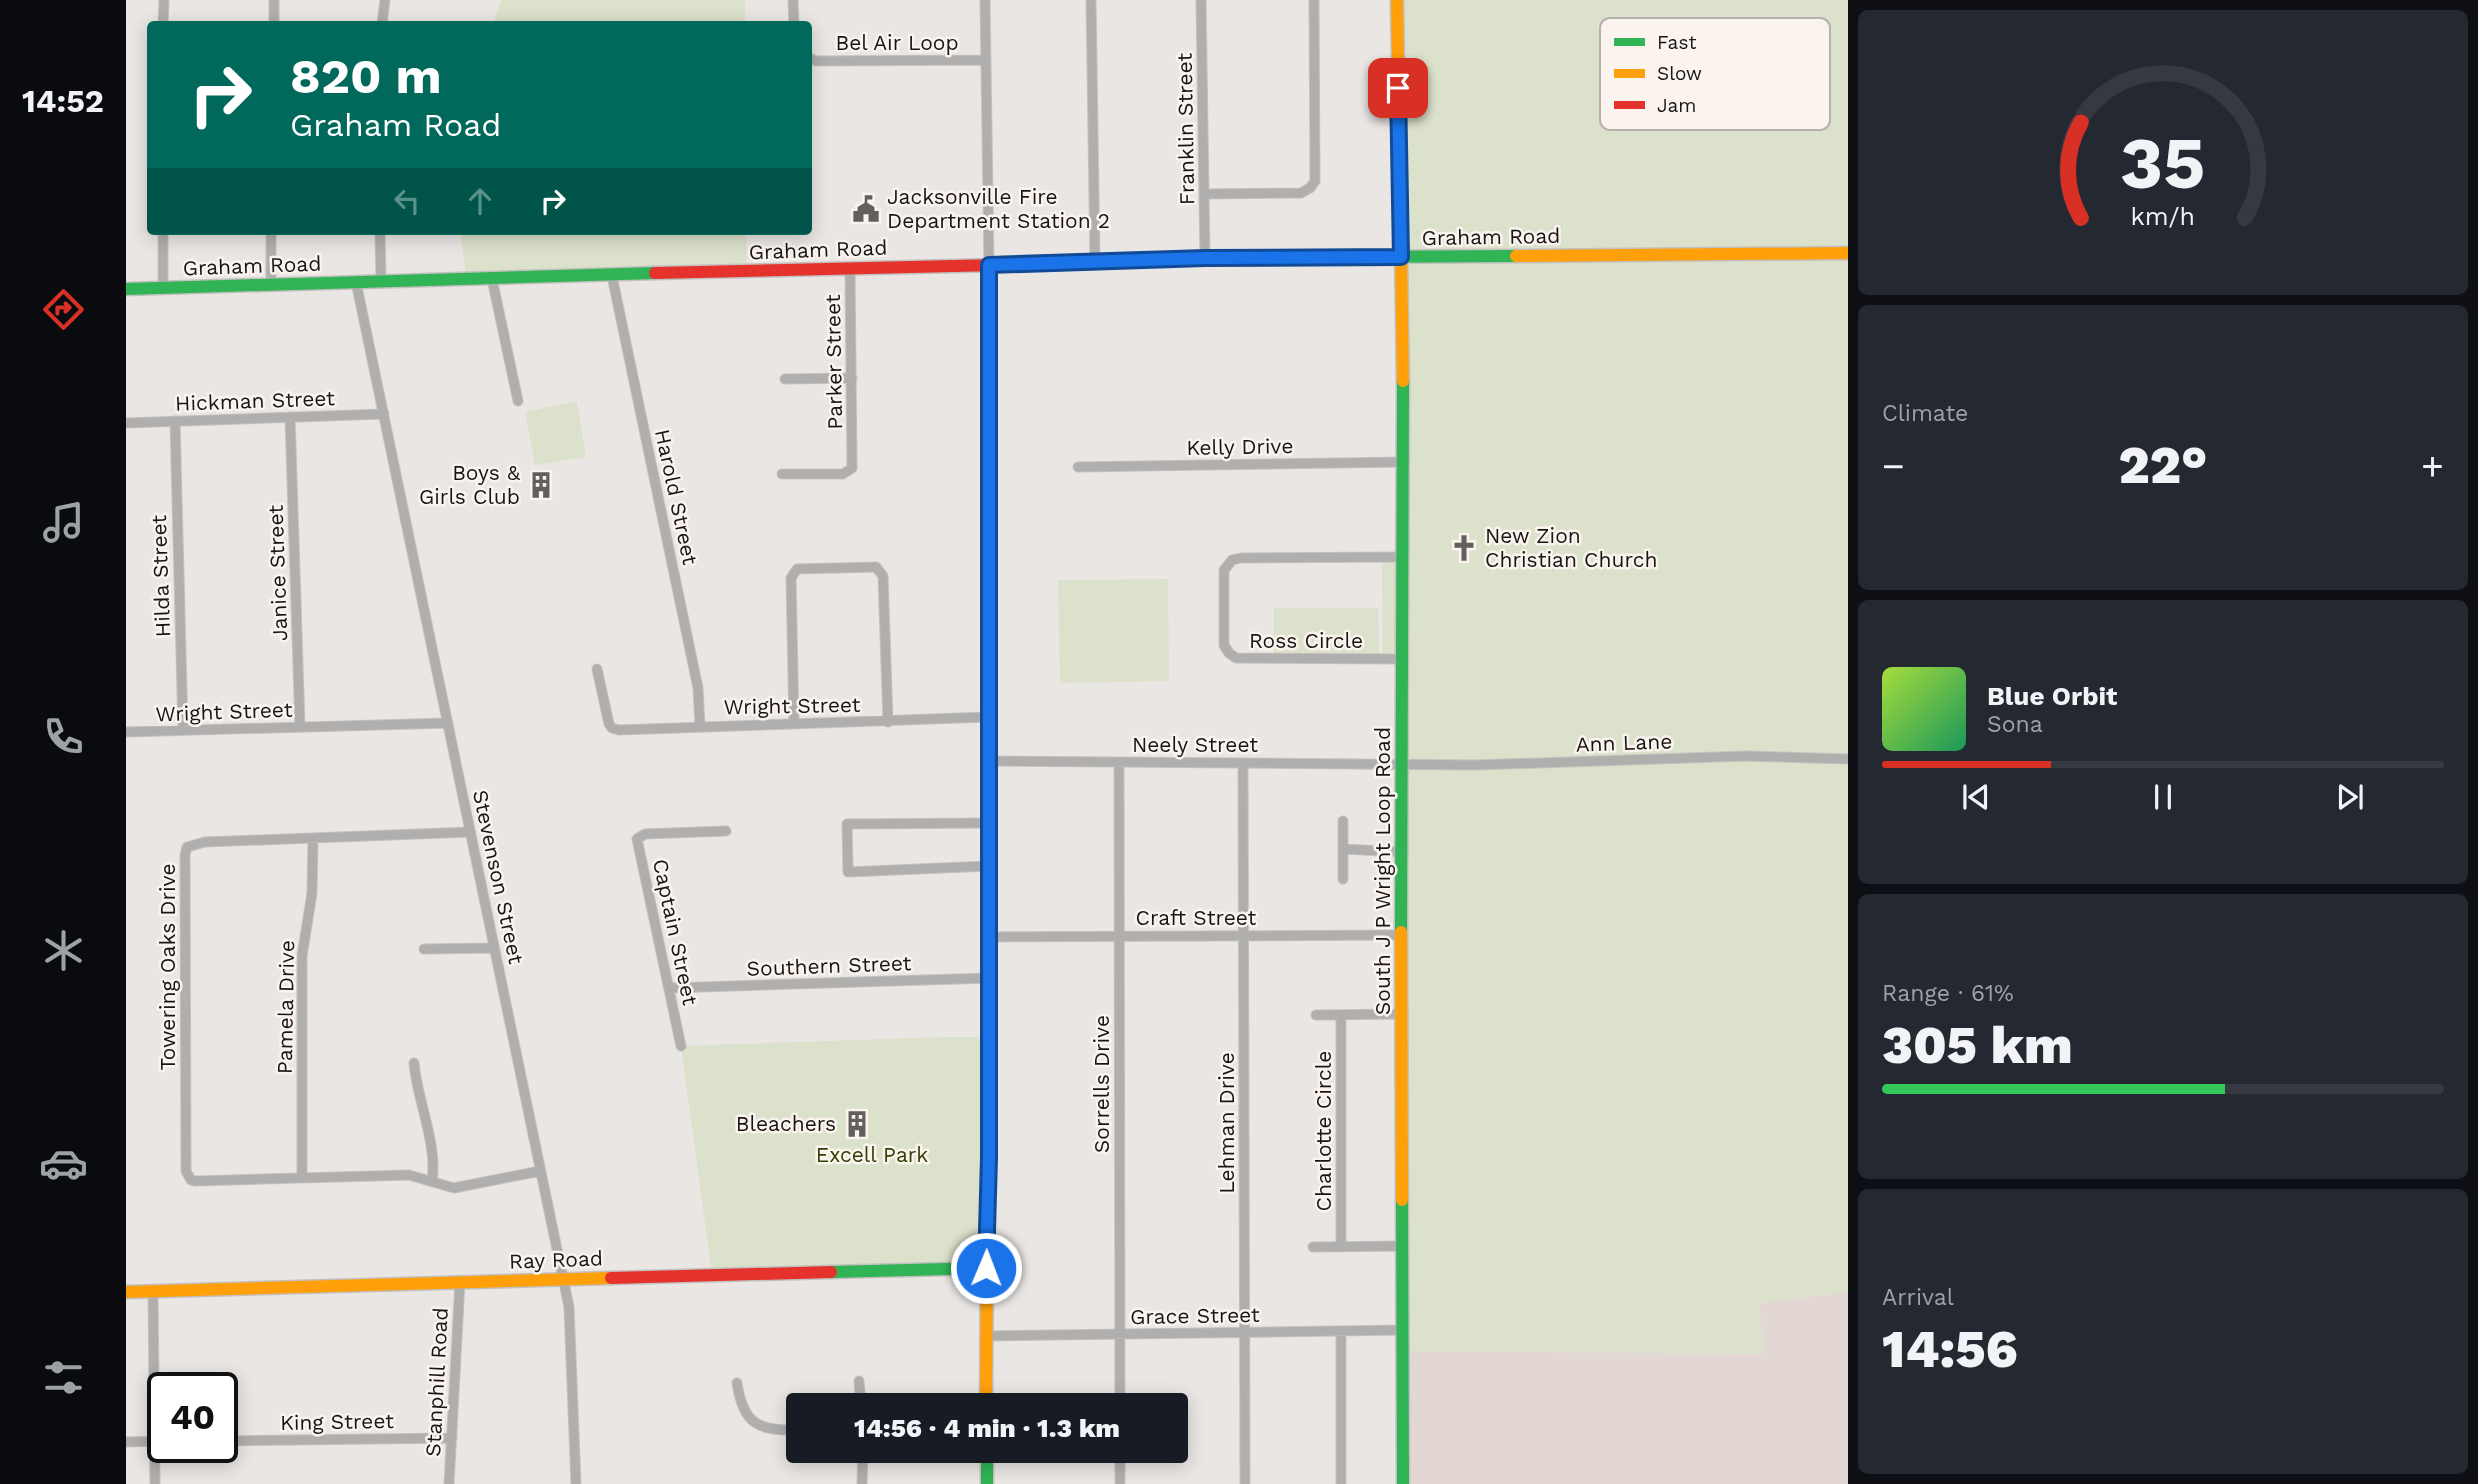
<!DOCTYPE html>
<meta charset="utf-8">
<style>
body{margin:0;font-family:"Work Sans",sans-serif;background:#242831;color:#f1f3f6;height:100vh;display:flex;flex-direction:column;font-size:26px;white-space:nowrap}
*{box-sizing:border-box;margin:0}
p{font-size:23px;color:#9ea1a6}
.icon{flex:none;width:38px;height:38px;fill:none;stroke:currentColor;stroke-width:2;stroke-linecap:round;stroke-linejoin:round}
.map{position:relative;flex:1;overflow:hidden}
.sheet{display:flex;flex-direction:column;gap:10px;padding:10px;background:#0d0f14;width:630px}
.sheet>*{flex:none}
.hud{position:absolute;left:21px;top:21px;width:665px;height:214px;border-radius:7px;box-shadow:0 4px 18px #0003;background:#00695c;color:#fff;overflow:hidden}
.speed{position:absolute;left:21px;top:1372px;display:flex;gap:14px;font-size:35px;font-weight:700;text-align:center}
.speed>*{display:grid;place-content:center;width:91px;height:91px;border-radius:50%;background:#171b24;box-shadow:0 4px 18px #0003;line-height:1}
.speed .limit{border:4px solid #111;border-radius:10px;background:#fff;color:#111}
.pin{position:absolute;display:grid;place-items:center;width:60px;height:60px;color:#fff;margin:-30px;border-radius:14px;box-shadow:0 4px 10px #0006}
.me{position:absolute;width:77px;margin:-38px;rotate:1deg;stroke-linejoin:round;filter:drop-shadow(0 0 5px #0008)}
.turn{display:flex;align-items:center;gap:24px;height:147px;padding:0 28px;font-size:32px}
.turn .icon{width:91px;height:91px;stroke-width:2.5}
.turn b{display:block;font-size:49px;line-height:60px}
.lanes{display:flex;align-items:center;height:66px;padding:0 28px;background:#0003;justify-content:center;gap:35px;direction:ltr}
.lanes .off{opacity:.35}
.big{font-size:52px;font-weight:800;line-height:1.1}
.sheet .widget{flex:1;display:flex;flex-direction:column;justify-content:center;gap:10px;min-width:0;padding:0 24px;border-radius:10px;background:#242831}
.sheet .dial{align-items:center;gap:0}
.dial svg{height:182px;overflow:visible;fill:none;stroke:#363941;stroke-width:7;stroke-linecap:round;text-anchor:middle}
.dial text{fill:#f1f3f6;stroke:none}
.song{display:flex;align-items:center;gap:21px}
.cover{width:84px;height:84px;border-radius:10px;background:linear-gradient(135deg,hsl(80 70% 55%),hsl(150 70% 35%))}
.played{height:7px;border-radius:4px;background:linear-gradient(90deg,#d93025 30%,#363941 30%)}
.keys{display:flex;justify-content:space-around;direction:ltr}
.heat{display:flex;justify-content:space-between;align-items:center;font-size:38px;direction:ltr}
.charge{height:10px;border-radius:5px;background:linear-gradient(90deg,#34c759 61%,#363941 0)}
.trip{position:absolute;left:660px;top:1393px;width:402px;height:70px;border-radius:7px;background:#171b24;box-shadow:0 4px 18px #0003;font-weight:800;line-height:70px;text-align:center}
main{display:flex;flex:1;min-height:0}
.dock{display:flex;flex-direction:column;width:126px;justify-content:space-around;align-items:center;background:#090b0e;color:#9ea1a6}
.dock .icon{width:49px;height:49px}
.dock .active{color:#d93025}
.dock b{font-size:32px;color:#f1f3f6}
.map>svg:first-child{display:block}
.built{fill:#e2d7d2}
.green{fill:#dbe1ca}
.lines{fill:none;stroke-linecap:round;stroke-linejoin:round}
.street-casing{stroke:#c3c1bf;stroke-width:11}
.fast-casing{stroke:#c3c1bf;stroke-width:15}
.slow-casing{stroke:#c3c1bf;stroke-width:15}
.jam-casing{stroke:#c3c1bf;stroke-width:15}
.street{stroke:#b0afae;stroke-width:9}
.fast{stroke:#30b455;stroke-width:12}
.slow{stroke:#ff9f0a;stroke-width:12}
.jam{stroke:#e5322d;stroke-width:12}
.route-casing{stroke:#114b97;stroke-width:18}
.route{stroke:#1a73e8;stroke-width:12}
.labels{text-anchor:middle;stroke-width:5;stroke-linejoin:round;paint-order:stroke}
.street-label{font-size:21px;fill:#181614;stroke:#fbf3ee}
.poi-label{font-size:21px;fill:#181614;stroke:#fbf3ee;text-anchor:start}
.park-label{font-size:21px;fill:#314103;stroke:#fbf3ee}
.key{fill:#fbf3ee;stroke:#b7b1ad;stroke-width:2}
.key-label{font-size:19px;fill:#181614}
</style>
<main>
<nav class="dock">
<b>14:52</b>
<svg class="icon active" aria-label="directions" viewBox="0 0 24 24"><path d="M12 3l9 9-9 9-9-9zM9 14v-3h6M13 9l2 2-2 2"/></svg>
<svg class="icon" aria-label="music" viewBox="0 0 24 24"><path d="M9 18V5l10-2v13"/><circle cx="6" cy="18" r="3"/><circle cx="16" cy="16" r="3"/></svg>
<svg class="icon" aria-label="phone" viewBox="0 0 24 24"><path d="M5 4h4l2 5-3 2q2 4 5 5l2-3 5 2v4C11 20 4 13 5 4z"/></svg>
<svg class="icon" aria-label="climate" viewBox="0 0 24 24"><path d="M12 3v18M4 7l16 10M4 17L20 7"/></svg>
<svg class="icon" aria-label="car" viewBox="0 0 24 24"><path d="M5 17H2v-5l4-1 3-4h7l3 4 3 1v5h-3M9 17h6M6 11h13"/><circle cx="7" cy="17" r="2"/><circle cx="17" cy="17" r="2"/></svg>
<svg class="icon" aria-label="filters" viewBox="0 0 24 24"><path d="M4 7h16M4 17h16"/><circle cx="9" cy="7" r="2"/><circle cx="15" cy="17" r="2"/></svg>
</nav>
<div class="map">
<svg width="1722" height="1484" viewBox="0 0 1722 1484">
<rect width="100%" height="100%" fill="#eae6e4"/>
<path class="built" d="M1722,1292V1484H1277V1351L1637,1354L1633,1303Z"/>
<path class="green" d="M375,0H619V24H367Z
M1271,0H1722V1292L1634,1303L1638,1354L1277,1351Z
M334,231H620L621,271L341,280Z
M451,401L460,457L409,465L399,412Z
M1256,561H1266L1271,564L1270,652L1268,655H1257Z
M1042,579L1043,681L934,683L932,580Z
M1148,608H1252L1253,654L1148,653Z
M819,1037H863L860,1268L586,1275L555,1046Z"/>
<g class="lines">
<defs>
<path id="street" d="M667,0L668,24
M859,0L863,265
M965,0L969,263
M1075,0L1079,258
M37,24L38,0
M148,24V0
M256,24L259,0
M682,58L691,61L859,60
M1078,194L1175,193L1184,188L1189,181L1188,0
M254,231L255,280
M486,276L572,688L574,726
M366,279L392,401
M230,282L443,1307L450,1484
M145,285V231
M37,288V231
M659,379L726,378
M164,417L174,727
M49,421L57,730
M0,423L258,414
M952,467L1277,462
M656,474H717L726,468L724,268
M1275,659L1110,658L1103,653L1098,645V570L1106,560L1115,558L1277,557
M471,669L483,724L486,728L493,730L862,717
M668,724L665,578L671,569L750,567L757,576L762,722
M0,732L322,723
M862,761L1349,765L1621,756L1722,759
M993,762L994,1405
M1117,763L1119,1484
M1217,821V879
M862,823L721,824L722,872L862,866
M344,832L79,842L61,847L59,855L60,1171L65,1180L70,1181L283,1175L328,1188L414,1171
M1217,849L1276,852
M863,937L1277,935
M298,949L368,948
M544,988L863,978
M1190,1015L1277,1014
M1215,1015V1247
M555,1046L511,839L519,834L600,831
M288,1063C291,1100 312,1145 306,1181
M176,1177V956L186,893L187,839
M1187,1247L1277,1246
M27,1291L29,1484
M1215,1331V1484
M861,1336L1277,1330
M733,1381L735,1405
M611,1383C617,1424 632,1431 672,1430
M96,1441L326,1438
M0,1442L37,1441
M994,1451V1484
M323,1484L334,1282
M736,1484L737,1451"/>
<path id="fast" d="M961,263L1079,258L1390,256
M0,289L529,273
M863,498V926
M1275,932L1277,381
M1276,1200L1277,1484
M705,1272L860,1268
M861,1451V1484"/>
<path id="slow" d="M1271,0L1277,381
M1390,256L1722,253
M1275,932L1276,1200
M0,1292L485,1278
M860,1405L863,926"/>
<path id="jam" d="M863,265V498
M529,273L961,263
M485,1278L705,1272"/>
</defs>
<use href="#street" class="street-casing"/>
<use href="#fast" class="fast-casing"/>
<use href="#slow" class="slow-casing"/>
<use href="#jam" class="jam-casing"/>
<use href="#street" class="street"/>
<use href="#fast" class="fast"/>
<use href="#slow" class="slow"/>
<use href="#jam" class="jam"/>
</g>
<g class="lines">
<defs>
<path id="route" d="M860,1268L863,1157V265L1079,258L1275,257L1272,88"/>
</defs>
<use href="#route" class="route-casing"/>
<use href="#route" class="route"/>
</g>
<defs>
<symbol id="civic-bare" viewBox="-9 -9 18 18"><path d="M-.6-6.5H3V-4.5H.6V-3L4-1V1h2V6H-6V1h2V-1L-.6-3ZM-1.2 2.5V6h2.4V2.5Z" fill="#625f5d" stroke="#fbf3ee" stroke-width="2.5" paint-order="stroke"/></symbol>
<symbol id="building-bare" viewBox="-9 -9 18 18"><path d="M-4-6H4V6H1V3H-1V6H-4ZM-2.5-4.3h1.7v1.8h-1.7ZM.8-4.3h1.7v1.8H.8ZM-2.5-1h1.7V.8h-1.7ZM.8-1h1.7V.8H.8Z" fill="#625f5d" stroke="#fbf3ee" stroke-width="2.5" paint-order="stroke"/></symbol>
<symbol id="church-bare" viewBox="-9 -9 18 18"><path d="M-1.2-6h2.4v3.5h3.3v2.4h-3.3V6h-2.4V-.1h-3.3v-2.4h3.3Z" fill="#625f5d" stroke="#fbf3ee" stroke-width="2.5" paint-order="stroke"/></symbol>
</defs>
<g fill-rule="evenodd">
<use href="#civic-bare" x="721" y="190" width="38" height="38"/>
<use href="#building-bare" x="396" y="466" width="38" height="38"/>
<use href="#church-bare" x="1319" y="529" width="38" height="38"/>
<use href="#building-bare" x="712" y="1105" width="38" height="38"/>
</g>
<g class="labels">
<g class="street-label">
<text x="771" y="50">Bel Air Loop</text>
<text transform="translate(1060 129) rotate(-91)" y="7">Franklin Street</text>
<text transform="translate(1365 237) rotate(-1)" y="7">Graham Road</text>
<text transform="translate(692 250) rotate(-2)" y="7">Graham Road</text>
<text transform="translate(126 266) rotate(-2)" y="7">Graham Road</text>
<text transform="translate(708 362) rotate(-91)" y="7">Parker Street</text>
<text transform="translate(129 401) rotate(-2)" y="7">Hickman Street</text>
<text transform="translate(1114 447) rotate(-1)" y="7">Kelly Drive</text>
<text transform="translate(550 497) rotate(78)" y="7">Harold Street</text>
<text transform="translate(152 573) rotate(-92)" y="7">Janice Street</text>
<text transform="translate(35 576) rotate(-92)" y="7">Hilda Street</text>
<text x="1180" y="648">Ross Circle</text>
<text transform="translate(666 706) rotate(-1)" y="7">Wright Street</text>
<text transform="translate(98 712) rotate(-2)" y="7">Wright Street</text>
<text transform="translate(1498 743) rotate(-2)" y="7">Ann Lane</text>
<text x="1069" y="752">Neely Street</text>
<text transform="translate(1257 871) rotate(-90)" y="7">South J P Wright Loop Road</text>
<text transform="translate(372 877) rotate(78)" y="7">Stevenson Street</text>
<text x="1070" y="925">Craft Street</text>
<text transform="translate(549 932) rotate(78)" y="7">Captain Street</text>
<text transform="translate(703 966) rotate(-2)" y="7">Southern Street</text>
<text transform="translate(42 967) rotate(-90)" y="7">Towering Oaks Drive</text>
<text transform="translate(160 1007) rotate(-89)" y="7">Pamela Drive</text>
<text transform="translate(976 1084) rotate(-90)" y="7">Sorrells Drive</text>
<text transform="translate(1101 1123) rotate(-90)" y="7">Lehman Drive</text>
<text transform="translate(1198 1131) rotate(-90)" y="7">Charlotte Circle</text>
<text transform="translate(430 1260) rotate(-2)" y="7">Ray Road</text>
<text transform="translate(1069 1316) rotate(-1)" y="7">Grace Street</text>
<text transform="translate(311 1382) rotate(-87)" y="7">Stanphill Road</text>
<text transform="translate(211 1422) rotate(-1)" y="7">King Street</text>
</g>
<g class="poi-label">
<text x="761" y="204">Jacksonville Fire<tspan x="761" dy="24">Department Station 2</tspan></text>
<text x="394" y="480" text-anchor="end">Boys &amp;<tspan x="394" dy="24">Girls Club</tspan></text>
<text x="1359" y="543">New Zion<tspan x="1359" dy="24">Christian Church</tspan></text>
<text x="710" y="1131" text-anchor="end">Bleachers</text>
</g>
<g class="park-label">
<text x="746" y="1162">Excell Park</text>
</g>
</g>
<rect x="1474" y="18" width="230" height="112" rx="10" class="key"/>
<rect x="1488" y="38" width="31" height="8" fill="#30b455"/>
<rect x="1488" y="69" width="31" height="9" fill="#ff9f0a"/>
<rect x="1488" y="101" width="31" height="8" fill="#e5322d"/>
<g class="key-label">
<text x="1531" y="49">Fast</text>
<text x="1531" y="80">Slow</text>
<text x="1531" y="112">Jam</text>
</g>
</svg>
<div class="speed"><div class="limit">40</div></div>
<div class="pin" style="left:1272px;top:88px;background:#d93025"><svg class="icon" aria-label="arrive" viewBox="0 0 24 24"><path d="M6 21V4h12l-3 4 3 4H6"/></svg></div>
<svg class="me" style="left:860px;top:1268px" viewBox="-20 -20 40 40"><circle r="17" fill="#1a73e8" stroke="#fff" stroke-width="3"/><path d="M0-11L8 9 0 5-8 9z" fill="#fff"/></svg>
<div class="trip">14:56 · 4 min · 1.3 km</div>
<div class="hud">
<div class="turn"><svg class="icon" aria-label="right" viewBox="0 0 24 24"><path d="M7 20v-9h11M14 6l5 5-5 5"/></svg><div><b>820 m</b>Graham Road</div></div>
<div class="lanes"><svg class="icon off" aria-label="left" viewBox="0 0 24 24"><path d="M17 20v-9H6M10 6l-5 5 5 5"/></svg><svg class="icon off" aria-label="ahead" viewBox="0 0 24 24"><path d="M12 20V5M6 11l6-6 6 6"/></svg><svg class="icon" aria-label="right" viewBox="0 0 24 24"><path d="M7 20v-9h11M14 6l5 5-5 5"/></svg></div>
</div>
</div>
<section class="sheet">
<div class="widget dial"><svg viewBox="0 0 100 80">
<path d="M14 69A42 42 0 1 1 86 69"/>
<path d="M14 69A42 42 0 0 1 14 27" stroke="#d93025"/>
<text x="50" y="56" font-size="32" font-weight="700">35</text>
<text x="50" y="72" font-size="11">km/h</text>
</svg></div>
<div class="widget"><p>Climate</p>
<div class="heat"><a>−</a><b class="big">22°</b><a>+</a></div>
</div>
<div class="widget">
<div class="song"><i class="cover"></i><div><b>Blue Orbit</b><p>Sona</p></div></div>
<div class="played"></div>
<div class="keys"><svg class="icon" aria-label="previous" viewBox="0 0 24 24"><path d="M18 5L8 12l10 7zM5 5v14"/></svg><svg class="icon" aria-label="pause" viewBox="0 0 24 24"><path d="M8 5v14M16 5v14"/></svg><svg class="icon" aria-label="next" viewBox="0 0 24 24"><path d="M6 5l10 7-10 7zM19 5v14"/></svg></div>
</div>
<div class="widget"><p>Range · 61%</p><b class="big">305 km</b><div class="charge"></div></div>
<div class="widget"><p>Arrival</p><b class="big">14:56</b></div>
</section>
</main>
